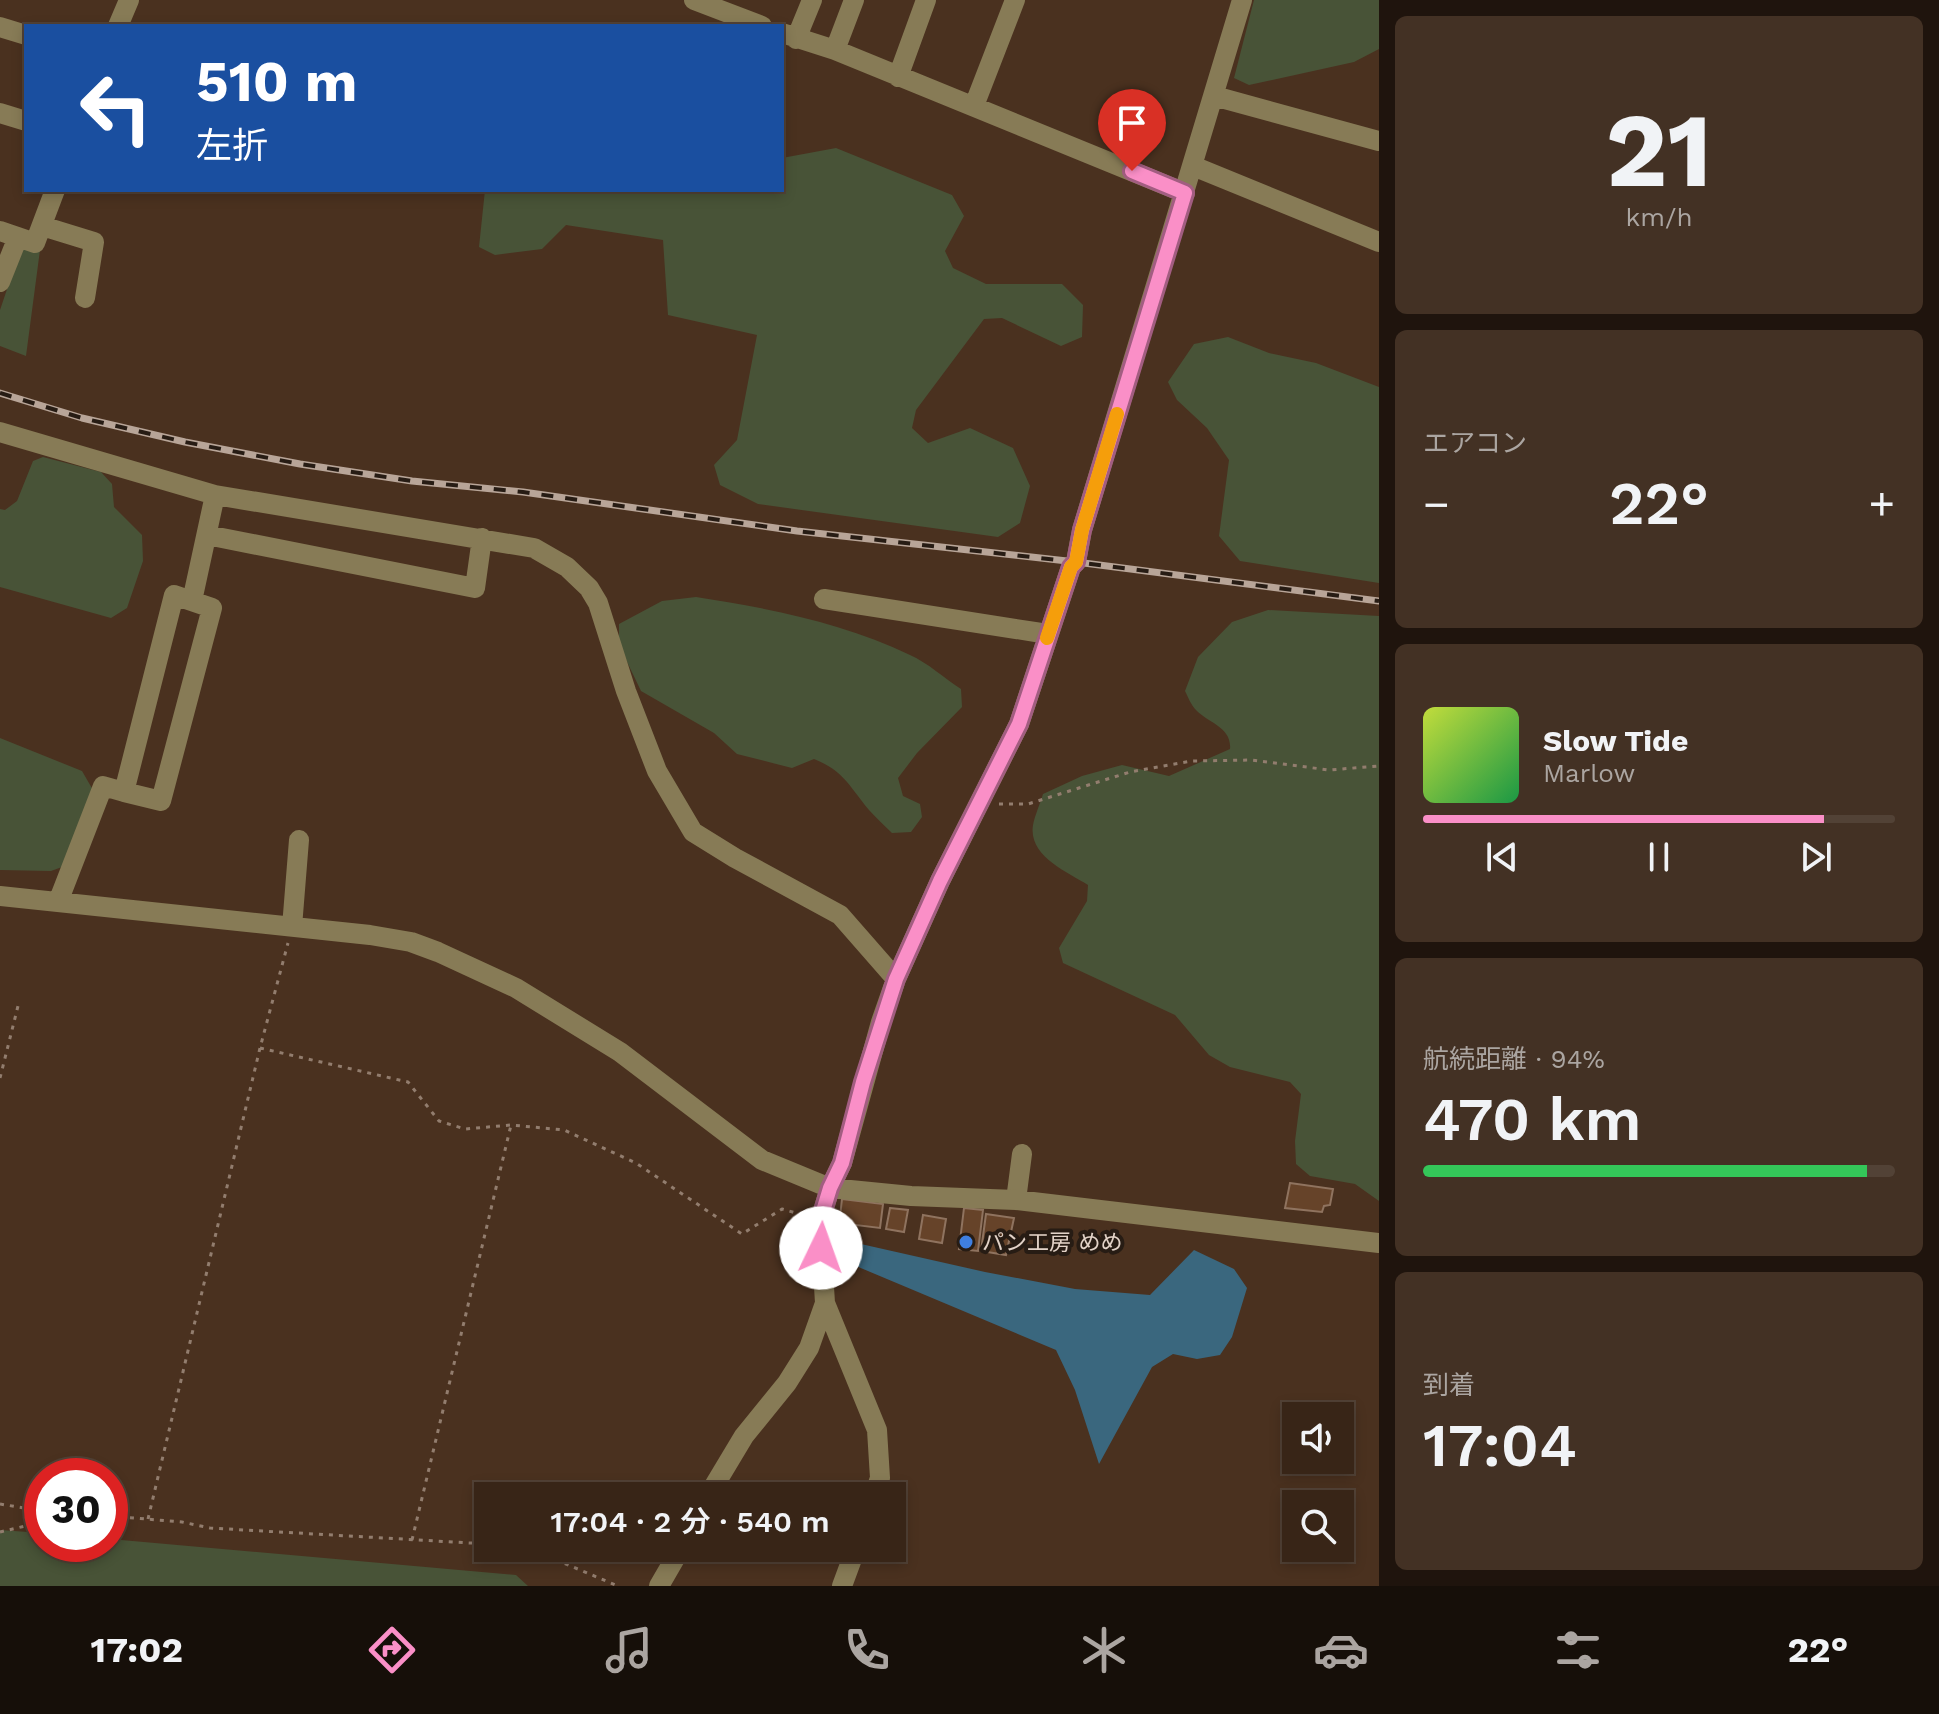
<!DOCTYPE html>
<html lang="ja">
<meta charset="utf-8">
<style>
body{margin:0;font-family:"Work Sans","Noto Sans JP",sans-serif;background:#433124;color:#f1f3f6;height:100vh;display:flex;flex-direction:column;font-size:30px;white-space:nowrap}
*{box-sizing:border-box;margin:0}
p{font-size:26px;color:#aba5a1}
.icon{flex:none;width:44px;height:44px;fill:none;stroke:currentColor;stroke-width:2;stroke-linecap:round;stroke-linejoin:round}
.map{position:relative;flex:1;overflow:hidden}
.panel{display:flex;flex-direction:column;gap:16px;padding:16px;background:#1f140d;width:560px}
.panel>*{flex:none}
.top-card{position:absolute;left:24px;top:24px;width:760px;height:168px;border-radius:0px;box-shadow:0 4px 12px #0003,0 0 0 2px #524236;background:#1a4fa0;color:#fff;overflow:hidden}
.controls{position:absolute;left:1282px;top:1402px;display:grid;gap:16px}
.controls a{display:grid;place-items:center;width:72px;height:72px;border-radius:0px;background:#382517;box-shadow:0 4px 12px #0003,0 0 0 2px #524236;font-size:40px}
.speed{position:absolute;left:24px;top:1458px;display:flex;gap:16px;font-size:40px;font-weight:700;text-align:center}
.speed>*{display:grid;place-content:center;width:104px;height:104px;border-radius:50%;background:#382517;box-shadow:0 4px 12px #0003,0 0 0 2px #524236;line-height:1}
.speed .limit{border:12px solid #d22;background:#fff;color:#111}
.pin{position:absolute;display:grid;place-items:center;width:68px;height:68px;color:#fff;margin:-82px -34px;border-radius:50% 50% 50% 0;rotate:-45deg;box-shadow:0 0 8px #0007}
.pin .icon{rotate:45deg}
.me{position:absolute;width:88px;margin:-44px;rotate:3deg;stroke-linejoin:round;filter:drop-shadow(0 0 6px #0008)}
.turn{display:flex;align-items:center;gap:28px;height:168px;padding:0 40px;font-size:36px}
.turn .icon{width:104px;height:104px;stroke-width:2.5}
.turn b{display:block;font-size:56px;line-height:68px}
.big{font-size:60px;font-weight:600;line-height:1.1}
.panel .widget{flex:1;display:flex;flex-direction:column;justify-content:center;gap:12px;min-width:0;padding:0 28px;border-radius:12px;background:#433124}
.panel .dial{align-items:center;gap:0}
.dial b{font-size:104px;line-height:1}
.song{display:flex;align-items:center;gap:24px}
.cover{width:96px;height:96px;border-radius:12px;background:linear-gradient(135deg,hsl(70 70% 55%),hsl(140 70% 35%))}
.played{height:8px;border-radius:4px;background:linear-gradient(90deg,#fa8fc7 85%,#524236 85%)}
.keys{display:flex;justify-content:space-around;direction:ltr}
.heat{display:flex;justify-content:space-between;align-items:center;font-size:44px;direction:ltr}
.charge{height:12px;border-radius:6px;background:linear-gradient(90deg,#34c759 94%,#524236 0)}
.trip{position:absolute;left:474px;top:1482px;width:432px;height:80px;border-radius:0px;background:#382517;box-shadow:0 4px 12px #0003,0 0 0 2px #524236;font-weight:600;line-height:80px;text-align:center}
.tab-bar{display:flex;height:128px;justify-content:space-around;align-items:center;background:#160f09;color:#aba5a1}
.tab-bar .icon{width:56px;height:56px}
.tab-bar .current{color:#fa8fc7}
.tab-bar b{font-size:36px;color:#f1f3f6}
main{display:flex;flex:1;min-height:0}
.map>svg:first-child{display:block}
.green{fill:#485337}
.water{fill:#3a677e}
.building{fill:#664329;stroke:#8f735f;stroke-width:2}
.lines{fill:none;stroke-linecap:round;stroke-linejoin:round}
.path{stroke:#927d6e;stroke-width:3;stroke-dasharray:4 6;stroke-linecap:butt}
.minor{stroke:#877b56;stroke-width:20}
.rail-casing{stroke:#b8a598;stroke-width:7}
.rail{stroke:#271c14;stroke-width:4;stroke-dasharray:12;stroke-linecap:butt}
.route-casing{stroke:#a25d81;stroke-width:20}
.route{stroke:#fa8fc7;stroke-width:14}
.slow{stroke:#f59e0b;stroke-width:14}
.shop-dot{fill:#3f7fe0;stroke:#271c14;stroke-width:3}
.labels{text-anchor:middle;stroke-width:8;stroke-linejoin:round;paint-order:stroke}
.poi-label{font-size:22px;fill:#e3d3c8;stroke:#271c14;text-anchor:start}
</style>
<main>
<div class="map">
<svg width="1379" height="1586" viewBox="0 0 1379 1586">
<rect width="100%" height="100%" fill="#4a311f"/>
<path class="green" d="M1254,0H1379V49L1354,62L1249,85L1234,78Z
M836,148L952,195L964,216L945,251L953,268L986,284H1062L1083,305L1082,337L1061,346L1002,318L984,319L916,410L912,428L928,443L970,428L1013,448L1030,486L1020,523L998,537L758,504L720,485L714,465L737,440L757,335L668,315L663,240L566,225L542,249L495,255L479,247L485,190H782V158Z
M23,242L40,250L26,356L0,346V310Z
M1228,337L1269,353L1316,363L1379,387V583L1240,561L1219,536L1229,460L1207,428L1177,400L1168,382L1194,344Z
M43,457L101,472L112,484L114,507L142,535L143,561L127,608L111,618L0,587V509L5,510L17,501L33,461Z
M696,597C768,608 844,623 910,655C928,663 944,678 961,689L962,707L917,753L898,778L903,796L920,804L922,817L911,832L892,833C884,825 876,818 869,810C849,786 844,771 814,759L792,768L737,754L714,733L641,691L619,645V624L662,601Z
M1268,610L1379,616V1201L1355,1184L1310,1176L1296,1164L1295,1141L1301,1094L1290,1082L1230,1067L1209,1055L1175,1015L1063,963L1059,948L1087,901L1088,885C1067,872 1028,856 1033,825C1035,815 1040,804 1043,794L1082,776L1122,765L1169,776L1230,749C1232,727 1208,723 1196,710C1191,705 1188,697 1185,691L1198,657L1232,622Z
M0,738L82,771L93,790L62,867L51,871L0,870Z
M0,1530L42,1533V1544H110V1539L516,1575L528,1586H0Z"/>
<path class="water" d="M852,1242L985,1272L1075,1289L1150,1295L1194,1250L1234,1269L1247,1288L1232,1337L1220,1355L1197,1359L1173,1354L1152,1367L1099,1464L1075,1390L1056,1350L856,1266L843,1249Z"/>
<path class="building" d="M1290,1183L1333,1189L1330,1205L1324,1206L1322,1212L1285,1208Z
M842,1199L883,1204L880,1228L847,1224L848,1218L840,1217Z
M890,1208L908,1210L904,1232L886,1229Z
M964,1208L983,1210L978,1251L959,1249Z
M986,1214L1014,1218L1006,1255L981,1251Z
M923,1215L946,1219L942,1243L919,1239Z"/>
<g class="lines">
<path class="path" d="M999,804H1028L1130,772L1192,761L1252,760L1329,770L1379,766
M260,1048L408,1082L439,1121L465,1129L511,1125L564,1130L636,1163L742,1234L782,1209L803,1215
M0,1078L19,1002
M0,1504L42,1511
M110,1516L182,1522L210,1528L488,1544
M148,1519L260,1048L288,943
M0,1532L42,1522
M412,1540L511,1125
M528,1548L618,1586"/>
<path class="minor" d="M694,0L762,26
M118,26L129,0
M0,27L26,35
M782,33L835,50L1185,193
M796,39L812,0
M835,50L854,0
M898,77L926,0
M1214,96L1379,141
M974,106L1015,0
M0,113L26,121
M1193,166L1379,242
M42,226L94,242L85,298
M0,231L35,243L55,190
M0,282L18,237
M0,432L215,495L534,548L567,567L589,588L598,603L626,691L657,771L693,832L735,858L840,915L896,979
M207,535L475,588L482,538
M824,599L1048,634
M192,601L215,495
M0,896L370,935L411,942L438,952L516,988L620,1052L762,1160L830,1188L911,1196L1016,1200L1379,1243
M58,902L103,786L124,792L174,595L212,608L161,801L124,792
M292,927L299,840
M1016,1200L1022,1154
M825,1303L877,1430L880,1478L874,1496
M708,1496L744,1436L787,1383L809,1348L825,1303L820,1221L830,1188L842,1163L881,1022L896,979L940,881L1019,724L1071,567L1076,562L1082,530L1242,0
M659,1586L681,1548
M842,1586L856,1548"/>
<defs>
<path id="rail" d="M0,393L82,418L185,442L300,464L412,481L523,492L797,531L1076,562L1379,601"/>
</defs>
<use href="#rail" class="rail-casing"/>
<use href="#rail" class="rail"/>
</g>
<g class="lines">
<defs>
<path id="route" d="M821,1248L820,1221L830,1188L842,1163L863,1082L896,979L940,881L1019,724L1071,567L1076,562L1082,530L1185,193L1132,171"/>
</defs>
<use href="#route" class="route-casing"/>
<use href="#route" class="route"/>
<path class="slow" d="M1047,638L1071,567L1076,562L1082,530L1117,414"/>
</g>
<circle class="shop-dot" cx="966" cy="1242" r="8"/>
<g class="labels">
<g class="poi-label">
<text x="982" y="1250">パン工房 めめ</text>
</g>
</g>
</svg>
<div class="controls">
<a><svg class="icon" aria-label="sound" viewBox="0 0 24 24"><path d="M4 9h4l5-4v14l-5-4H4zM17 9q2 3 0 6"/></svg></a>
<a><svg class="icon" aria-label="search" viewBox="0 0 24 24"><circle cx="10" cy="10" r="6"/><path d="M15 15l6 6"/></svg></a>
</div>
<div class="speed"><div class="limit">30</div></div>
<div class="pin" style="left:1132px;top:171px;background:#d93025"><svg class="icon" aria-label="arrive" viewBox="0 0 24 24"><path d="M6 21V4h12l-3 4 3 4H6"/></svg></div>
<svg class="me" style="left:821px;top:1248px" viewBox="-20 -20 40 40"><circle r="19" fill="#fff"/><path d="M0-13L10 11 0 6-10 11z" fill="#fa8fc7"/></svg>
<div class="trip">17:04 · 2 分 · 540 m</div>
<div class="top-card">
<div class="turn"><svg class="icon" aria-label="left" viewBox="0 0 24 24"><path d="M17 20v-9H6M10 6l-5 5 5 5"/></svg><div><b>510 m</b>左折</div></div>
</div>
</div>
<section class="panel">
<div class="widget dial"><b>21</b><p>km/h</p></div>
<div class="widget"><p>エアコン</p>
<div class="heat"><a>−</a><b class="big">22°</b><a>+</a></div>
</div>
<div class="widget">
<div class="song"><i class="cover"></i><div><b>Slow Tide</b><p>Marlow</p></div></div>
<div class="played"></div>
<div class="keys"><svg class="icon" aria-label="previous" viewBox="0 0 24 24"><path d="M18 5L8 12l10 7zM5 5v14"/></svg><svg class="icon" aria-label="pause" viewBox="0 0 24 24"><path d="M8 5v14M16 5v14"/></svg><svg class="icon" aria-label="next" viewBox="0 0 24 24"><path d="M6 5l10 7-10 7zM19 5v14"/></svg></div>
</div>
<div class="widget"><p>航続距離 · 94%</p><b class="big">470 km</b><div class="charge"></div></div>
<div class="widget"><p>到着</p><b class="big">17:04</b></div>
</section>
</main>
<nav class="tab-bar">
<b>17:02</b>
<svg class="icon current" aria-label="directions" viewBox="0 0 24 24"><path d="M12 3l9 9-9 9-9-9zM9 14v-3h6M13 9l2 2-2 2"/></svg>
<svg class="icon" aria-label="music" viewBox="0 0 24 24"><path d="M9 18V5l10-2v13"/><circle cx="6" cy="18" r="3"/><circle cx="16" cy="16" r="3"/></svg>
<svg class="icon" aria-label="phone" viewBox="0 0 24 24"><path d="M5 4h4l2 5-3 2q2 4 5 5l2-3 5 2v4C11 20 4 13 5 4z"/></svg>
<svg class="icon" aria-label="climate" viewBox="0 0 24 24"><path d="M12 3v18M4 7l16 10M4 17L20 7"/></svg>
<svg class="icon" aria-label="car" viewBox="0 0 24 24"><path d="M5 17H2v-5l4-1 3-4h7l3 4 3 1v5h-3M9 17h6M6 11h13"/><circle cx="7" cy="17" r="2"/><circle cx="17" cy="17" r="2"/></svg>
<svg class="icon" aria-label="filters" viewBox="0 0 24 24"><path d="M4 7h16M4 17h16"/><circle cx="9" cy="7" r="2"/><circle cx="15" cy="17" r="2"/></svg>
<b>22°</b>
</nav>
